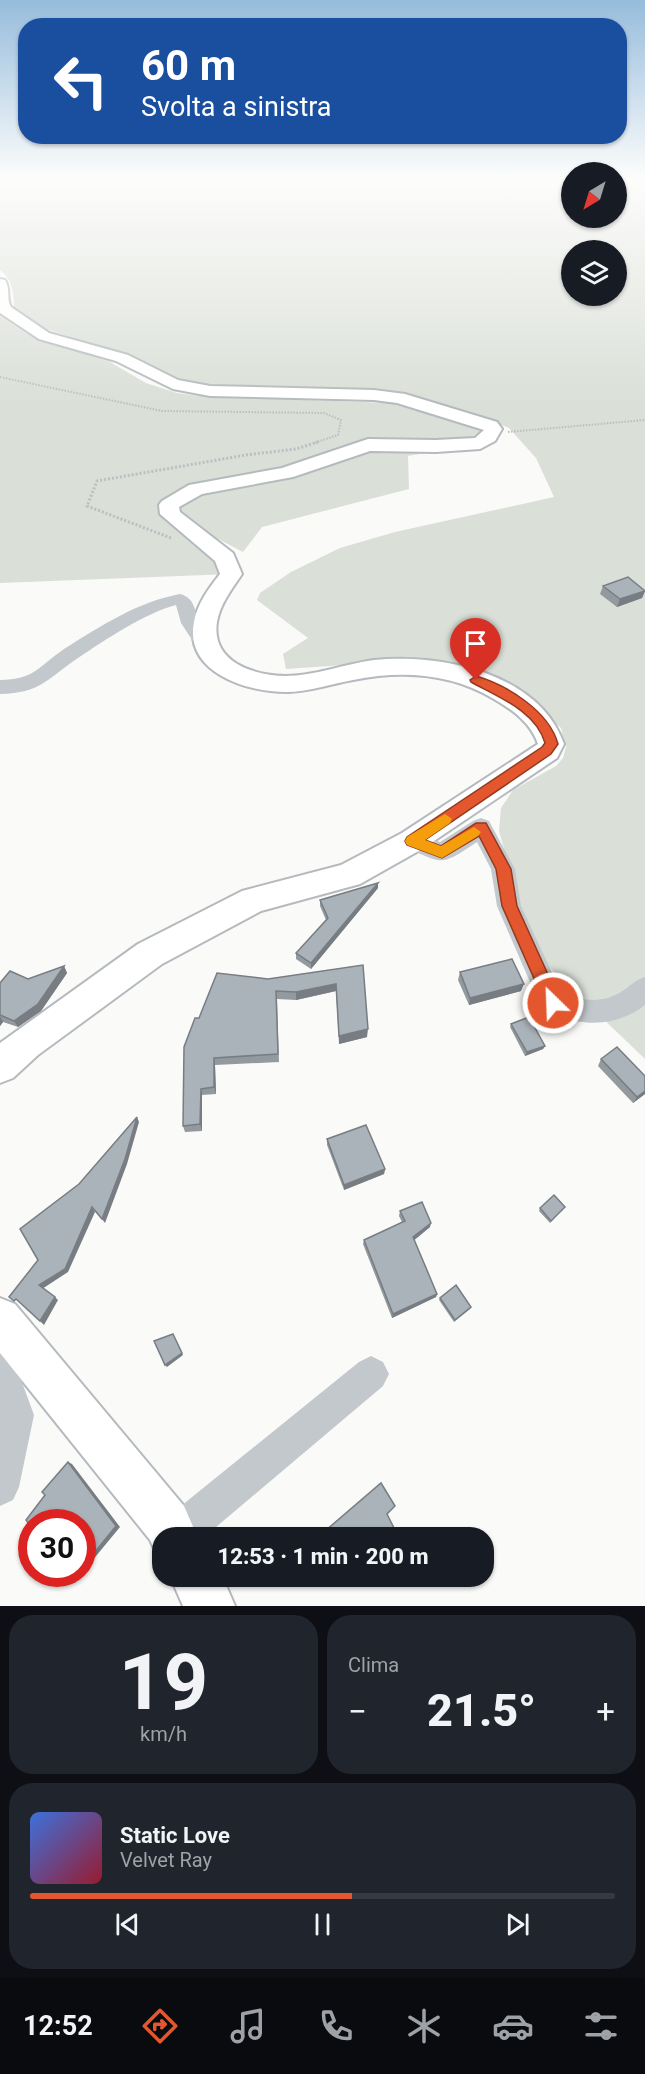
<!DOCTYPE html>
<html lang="it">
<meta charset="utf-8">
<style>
body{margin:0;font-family:Roboto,sans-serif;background:#20242c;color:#f1f3f6;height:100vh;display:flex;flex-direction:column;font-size:22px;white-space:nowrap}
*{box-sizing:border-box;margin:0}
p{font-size:20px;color:#9ea1a6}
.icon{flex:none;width:33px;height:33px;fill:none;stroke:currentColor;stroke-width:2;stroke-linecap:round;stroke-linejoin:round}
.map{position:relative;height:1606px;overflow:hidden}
.sheet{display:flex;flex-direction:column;gap:9px;padding:9px;background:#0d0f14;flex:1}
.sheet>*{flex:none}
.guide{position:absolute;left:18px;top:18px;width:609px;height:126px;border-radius:24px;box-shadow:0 2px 4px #0004;background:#1a4fa0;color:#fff;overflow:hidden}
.needle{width:39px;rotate:218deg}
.controls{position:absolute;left:561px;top:162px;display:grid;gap:12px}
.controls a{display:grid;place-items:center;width:66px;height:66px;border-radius:50%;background:#171b24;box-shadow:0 2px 4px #0004;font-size:30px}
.speed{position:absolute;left:18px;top:1509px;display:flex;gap:12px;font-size:30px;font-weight:700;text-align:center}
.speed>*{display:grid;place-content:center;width:78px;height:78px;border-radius:50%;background:#171b24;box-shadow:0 2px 4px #0004;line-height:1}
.speed .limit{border:9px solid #d22;background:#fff;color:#111}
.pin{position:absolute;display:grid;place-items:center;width:51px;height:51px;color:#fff;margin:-62px -26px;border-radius:50% 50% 50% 0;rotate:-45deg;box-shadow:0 0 6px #0007}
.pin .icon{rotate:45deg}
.me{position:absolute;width:66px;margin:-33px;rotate:336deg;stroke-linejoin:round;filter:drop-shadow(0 0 4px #0008)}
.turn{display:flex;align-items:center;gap:21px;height:126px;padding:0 24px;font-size:27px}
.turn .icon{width:78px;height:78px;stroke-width:2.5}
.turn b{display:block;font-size:42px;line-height:51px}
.big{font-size:45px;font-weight:800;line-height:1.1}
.sheet .tile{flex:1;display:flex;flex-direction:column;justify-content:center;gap:9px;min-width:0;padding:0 21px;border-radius:24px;background:#20242c}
.sheet .dial{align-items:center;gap:0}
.dial b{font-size:78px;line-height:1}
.song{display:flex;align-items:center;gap:18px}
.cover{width:72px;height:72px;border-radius:9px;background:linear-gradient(135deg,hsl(220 70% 55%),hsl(350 70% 35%))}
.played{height:6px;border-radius:3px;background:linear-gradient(90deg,#e4572e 55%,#363941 55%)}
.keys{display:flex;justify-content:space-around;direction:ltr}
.heat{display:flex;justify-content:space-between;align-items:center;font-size:33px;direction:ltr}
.sheet .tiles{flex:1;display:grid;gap:9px;grid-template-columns:1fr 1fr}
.tile:last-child{grid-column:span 2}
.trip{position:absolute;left:152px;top:1527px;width:342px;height:60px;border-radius:24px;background:#171b24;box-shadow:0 2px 4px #0004;font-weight:800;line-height:60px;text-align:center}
.tabs{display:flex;height:96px;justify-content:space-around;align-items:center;background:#090b0e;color:#9ea1a6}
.tabs .icon{width:42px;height:42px}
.tabs .active{color:#e4572e}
.tabs b{font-size:27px;color:#f1f3f6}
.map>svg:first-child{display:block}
.green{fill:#dadfd7;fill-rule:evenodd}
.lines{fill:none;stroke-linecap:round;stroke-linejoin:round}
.major-casing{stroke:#b5babe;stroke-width:4}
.path-far1{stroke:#bbbfc2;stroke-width:2;stroke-dasharray:1.5 1.5;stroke-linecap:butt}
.path{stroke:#bbbfc2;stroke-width:3;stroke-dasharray:2 2;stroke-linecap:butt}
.minor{fill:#c3c8cc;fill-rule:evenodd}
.major{fill:#fff;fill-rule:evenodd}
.wall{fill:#929a9f}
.shaded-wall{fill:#777d82}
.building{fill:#aab3b9;stroke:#777d82;stroke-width:1.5}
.route{fill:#e4572e;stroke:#94391e;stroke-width:1.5}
.slow{fill:#f59e0b}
</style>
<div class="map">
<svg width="645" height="1606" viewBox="0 0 645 1606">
<rect width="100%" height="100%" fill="#fafaf8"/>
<path class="green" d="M0,180H571L572,218H616L617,180H645V1059L546,964L519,902L499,831L501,808L513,790L556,766L563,758L566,747L561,728L516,689L417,660L286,669L283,654L308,638L257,600L260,593L291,572L340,548L395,532L554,497L536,458L509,428L470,412L396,393L190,384L163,376L126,355L46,329L14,307C14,293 12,279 0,270ZM572,250H616V296H572Z
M0,316L29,335L110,362L146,383L177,393L199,396L389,403L492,432L480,443L408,456L409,489L262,527L243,552L174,516L231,574L0,583Z"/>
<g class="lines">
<defs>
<path id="major" d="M0,279L5,280C11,289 6,299 11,307L49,333L128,355L178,380L210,386L374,390L405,394L497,422L502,429L495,441L480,449L436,452L370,451L293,477L202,494L179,507L180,512L233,553L242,574C232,589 220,604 217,622C211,662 253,675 285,676C315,676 344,664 374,660C441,653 539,673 564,744L557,758L422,849L360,884L261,911L162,964L38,1055L13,1078L0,1083V1043L138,944L242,891L341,865L402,833L538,744C531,723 513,710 494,699C451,673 402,670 353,680C331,684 308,692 286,692C246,692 184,672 194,622C197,604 209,588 220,574L215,561L160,514L159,505L162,501L189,485L282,468L368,439L436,440L475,438L484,430L397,403L374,400L210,396L173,389L116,361L39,339L0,313Z
M0,1298L15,1304L184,1506L198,1538H162V1558L157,1555L150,1540L0,1353Z
M170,1576H222L235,1606H183Z"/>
</defs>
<use href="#major" class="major-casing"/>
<path class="path-far1" d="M0,377L162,411L324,413L341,420L338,435L314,443
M508,432L645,420"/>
<path class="path" d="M171,538L87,506L97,481L246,455L296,449L318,442"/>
<path class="minor" d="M180,594C196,598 194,612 200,624C204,632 211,640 217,648L214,652H200L181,623L176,605C145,613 105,640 78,658C47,679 41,693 0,694V680C34,680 39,666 64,649C101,626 137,602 180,594Z
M481,818L489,821L515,869L521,906L562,994C584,1001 604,1004 624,990C631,985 636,980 645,977V1005C612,1030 580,1025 543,1012L497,906L491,869L477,842C439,867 445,864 404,847L400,841L404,835L412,832L440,842L473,821Z
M0,1350L12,1355L34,1415L19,1487L13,1500L0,1506Z
M371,1356L383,1362L389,1374L383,1386L203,1538H162V1551H160L155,1537L160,1523L359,1362Z"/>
<use href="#major" class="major"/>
</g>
<path class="wall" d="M603,586L645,591L642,598L617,607L600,594Z
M378,888L311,969L296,959V953L326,920L320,906V900Z
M363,965L367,1037L339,1044L336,991L296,1000L277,999L279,1062L215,1065L216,1094L202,1095V1131L185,1132L183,1126L199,1018L268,979Z
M64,966L67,973L41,1011L18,1027L3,1022L0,1026V983L28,979Z
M460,972L521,991L469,1005L458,980Z
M511,1024L545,1046L543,1049L525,1056L510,1027Z
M601,1059L645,1094L633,1103L598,1066Z
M327,1139L385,1169L384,1174L344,1190L327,1145Z
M565,1207L550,1223L539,1211L540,1208Z
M400,1211L430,1227L414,1240L437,1294L436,1297L392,1318L363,1244L364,1240L402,1222L399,1216Z
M440,1298L471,1307L470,1309L454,1322L439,1300Z"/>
<path class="shaded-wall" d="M645,591L642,598L617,607L620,599Z
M378,883V888L311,969V963Z
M64,966L67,973L41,1011L18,1027L14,1021Z
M336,984V991L296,1000V992Z
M524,984L521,991L469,1005L470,998Z
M0,1016L3,1022L0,1026Z
M368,1029L367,1037L339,1044V1036Z
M545,1046L543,1049L525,1056L527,1052Z
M214,1058L215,1065L216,1094L214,1087Z
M201,1089L202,1095V1131L200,1124Z
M645,1091V1094L633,1103L637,1097Z
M137,1117L139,1122L127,1164L105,1223L102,1219Z
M385,1169L384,1174L344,1190V1185Z
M92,1207L95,1212L68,1272L42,1289L39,1285Z
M431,1223L430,1227L412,1242L413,1237Z
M437,1294L436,1297L392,1318L393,1314Z
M55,1297L58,1300L44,1325L40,1321Z
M174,1336L183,1355L167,1367L165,1365Z
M68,1462L72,1464L120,1527L82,1573Z
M78,1574H82L75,1583H70Z"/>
<path class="building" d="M628,577L645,591L620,599L603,586Z
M378,883L311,963L296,953L328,918L320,900Z
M512,959L524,984L470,998L460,972Z
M363,965L368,1029L339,1036L336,984L296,992L276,991L278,1054L214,1058V1087L201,1089L200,1124L183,1126L184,1047L195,1018H199L217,973L268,979Z
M64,966L38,1004L14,1021L0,1015V983L10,971L28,979Z
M529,1017L545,1046L527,1052L511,1024Z
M617,1047L645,1076V1091L637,1097L601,1059Z
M137,1117L125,1159L102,1219L92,1207L65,1269L39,1285L55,1297L40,1321L16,1299L14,1301L9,1297L38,1260L20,1229L79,1184Z
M366,1125L385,1169L344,1185L327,1139Z
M554,1195L565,1207L551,1221L540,1208Z
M422,1202L431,1223L413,1237L437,1294L393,1314L364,1240L405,1221L400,1211Z
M456,1285L471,1307L455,1320L440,1298Z
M173,1334L182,1353L165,1365L154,1341Z
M68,1462L116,1526L82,1568V1522H32V1528L26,1520L45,1495L42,1492Z
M381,1483L395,1506L387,1514L399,1538H329L325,1531Z
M63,1574H78L70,1583Z"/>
<linearGradient id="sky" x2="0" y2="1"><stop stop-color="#96bcdc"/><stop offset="0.44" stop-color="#fdfdfc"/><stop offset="1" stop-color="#fdfdfc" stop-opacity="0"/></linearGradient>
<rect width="645" height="405" fill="url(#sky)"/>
<path class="route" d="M476,676C507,685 549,711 558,744L551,754L425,840L441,846L476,823H486L511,869L517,906L561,1003L559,1008L553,1011L547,1008L502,906L496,869L479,836L442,858L407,845L405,841L407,837L542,747L545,743C536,711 498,697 471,682L470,680Z"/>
<path class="slow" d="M445,814L452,819L450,823L425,840L441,846L474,827L481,832L478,836L442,858L407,845L405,841L407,837Z"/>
</svg>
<div class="controls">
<a><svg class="needle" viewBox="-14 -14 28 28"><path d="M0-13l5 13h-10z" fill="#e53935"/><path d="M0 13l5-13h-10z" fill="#9ea1a6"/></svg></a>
<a><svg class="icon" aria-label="layers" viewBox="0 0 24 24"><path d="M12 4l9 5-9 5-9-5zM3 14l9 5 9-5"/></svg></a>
</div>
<div class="speed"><div class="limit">30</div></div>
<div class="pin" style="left:476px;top:680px;background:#d93025"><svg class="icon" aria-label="arrive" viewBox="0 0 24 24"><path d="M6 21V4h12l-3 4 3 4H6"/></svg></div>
<svg class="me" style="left:553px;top:1003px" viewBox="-20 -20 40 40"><circle r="17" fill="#e4572e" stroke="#fff" stroke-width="3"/><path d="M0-11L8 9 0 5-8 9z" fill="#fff"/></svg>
<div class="trip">12:53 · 1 min · 200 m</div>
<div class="guide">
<div class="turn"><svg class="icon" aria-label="left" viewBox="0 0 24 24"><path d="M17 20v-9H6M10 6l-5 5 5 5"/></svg><div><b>60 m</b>Svolta a sinistra</div></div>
</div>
</div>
<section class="sheet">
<div class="tiles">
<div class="tile dial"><b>19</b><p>km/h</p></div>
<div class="tile"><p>Clima</p>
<div class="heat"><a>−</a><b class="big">21.5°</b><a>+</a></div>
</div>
<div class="tile">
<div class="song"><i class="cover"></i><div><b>Static Love</b><p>Velvet Ray</p></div></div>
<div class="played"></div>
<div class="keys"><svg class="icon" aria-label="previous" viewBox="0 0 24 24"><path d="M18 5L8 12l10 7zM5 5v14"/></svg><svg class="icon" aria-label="pause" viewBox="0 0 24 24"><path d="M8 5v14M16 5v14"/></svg><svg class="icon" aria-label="next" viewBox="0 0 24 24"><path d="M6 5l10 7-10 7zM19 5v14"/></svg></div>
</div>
</div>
</section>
<nav class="tabs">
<b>12:52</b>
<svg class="icon active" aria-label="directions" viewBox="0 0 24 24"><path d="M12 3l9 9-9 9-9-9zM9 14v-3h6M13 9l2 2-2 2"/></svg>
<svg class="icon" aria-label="music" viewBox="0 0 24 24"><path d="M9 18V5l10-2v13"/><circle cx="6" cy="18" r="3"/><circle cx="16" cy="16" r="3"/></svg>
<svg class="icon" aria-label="phone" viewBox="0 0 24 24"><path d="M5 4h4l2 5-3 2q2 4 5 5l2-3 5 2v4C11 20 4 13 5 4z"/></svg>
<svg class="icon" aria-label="climate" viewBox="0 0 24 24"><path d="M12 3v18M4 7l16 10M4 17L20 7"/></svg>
<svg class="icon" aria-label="car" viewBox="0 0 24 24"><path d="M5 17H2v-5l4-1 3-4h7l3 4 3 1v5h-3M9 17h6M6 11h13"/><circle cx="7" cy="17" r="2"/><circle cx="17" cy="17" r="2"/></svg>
<svg class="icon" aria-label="filters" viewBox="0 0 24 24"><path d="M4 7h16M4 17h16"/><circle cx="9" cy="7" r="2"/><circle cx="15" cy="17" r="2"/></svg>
</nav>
